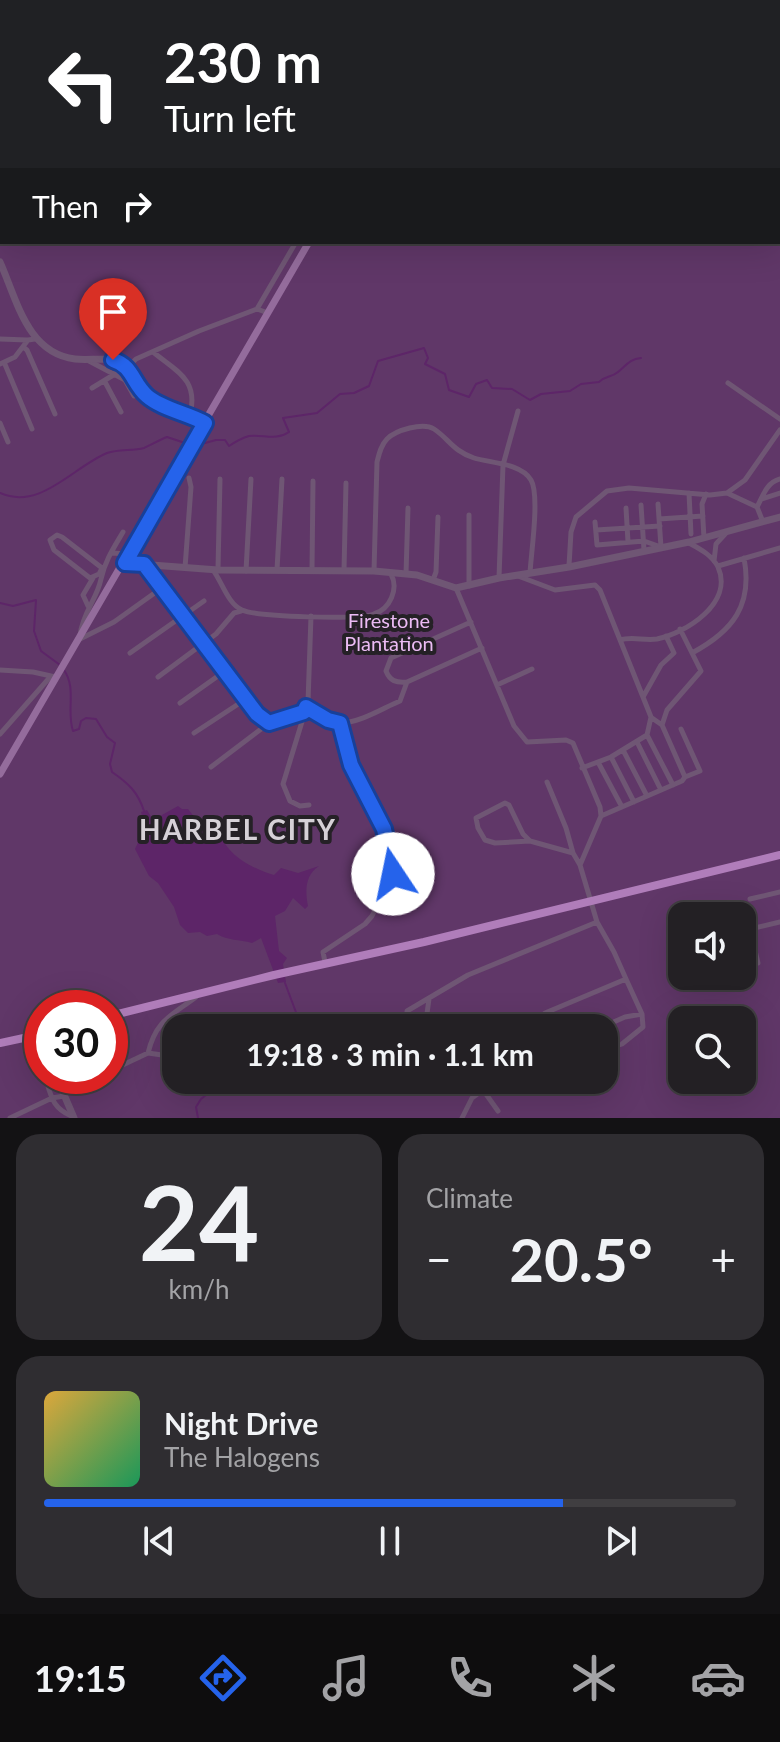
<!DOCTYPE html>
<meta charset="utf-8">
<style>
body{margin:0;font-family:Lato,sans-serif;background:#2f2d31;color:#f1f3f6;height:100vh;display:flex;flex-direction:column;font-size:30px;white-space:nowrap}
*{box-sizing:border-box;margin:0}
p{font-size:26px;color:#a3a3a6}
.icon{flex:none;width:44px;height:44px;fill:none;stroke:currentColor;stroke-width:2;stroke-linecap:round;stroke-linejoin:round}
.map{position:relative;height:1118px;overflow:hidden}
.drawer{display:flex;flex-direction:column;gap:16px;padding:16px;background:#131214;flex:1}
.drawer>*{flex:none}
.banner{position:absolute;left:0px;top:0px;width:780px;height:244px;box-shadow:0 8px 32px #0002,0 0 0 2px #403e41;background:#202124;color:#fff;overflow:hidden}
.buttons{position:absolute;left:668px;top:902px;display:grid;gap:16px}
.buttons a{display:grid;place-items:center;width:88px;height:88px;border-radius:16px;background:#232024;box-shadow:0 8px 32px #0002,0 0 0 2px #403e41;font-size:40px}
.speed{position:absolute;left:24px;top:990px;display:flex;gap:16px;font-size:40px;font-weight:700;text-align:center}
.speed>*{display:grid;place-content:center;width:104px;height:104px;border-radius:50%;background:#232024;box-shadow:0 8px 32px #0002,0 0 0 2px #403e41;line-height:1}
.speed .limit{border:12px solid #d22;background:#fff;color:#111}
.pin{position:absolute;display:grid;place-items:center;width:68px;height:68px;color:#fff;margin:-82px -34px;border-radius:50% 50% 50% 0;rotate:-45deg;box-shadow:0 0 8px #0007}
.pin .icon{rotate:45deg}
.me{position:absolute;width:88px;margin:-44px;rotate:349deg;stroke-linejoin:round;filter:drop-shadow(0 0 6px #0008)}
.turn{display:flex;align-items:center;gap:28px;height:168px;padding:0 32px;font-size:36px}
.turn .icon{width:104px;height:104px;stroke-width:2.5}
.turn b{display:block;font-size:56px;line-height:68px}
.then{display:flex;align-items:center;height:76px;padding:0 32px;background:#0003;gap:16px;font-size:30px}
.big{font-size:60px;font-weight:700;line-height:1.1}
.drawer .widget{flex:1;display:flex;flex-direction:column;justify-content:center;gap:12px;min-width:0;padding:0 28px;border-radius:24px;background:#2f2d31}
.drawer .dial{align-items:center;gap:0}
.dial b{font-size:104px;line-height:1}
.song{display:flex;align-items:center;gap:24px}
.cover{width:96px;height:96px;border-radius:12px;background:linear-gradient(135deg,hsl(40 70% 55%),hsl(150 70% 35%))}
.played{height:8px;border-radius:4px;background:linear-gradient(90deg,#2563eb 75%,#403e41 75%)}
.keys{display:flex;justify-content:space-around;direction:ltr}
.heat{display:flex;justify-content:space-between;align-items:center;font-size:44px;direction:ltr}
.drawer .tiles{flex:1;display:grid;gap:16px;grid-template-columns:1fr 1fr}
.widget:last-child{grid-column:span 2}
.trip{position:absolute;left:162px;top:1014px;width:456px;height:80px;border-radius:24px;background:#232024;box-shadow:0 8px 32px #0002,0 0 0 2px #403e41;font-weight:700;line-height:80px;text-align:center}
.menu{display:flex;height:128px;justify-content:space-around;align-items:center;background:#0e0d0e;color:#a3a3a6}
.menu .icon{width:56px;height:56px}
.menu .current{color:#2563eb}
.menu b{font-size:36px;color:#f1f3f6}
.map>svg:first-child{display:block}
.green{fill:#603768;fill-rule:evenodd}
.water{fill:#5d2568}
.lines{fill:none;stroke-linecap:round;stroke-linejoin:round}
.stream{stroke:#5d2568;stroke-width:2}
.minor{stroke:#6f5674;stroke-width:5}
.tertiary{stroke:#6f5674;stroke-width:7}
.secondary{stroke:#946c9c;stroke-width:7}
.primary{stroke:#b07dba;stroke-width:8}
.route-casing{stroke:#184099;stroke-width:20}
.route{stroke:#2563eb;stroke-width:14}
.labels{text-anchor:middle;stroke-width:8;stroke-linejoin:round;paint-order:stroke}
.park-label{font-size:20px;fill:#ebbbf4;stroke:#252126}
.district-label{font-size:28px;font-weight:bold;letter-spacing:2px;fill:#d6d1d7;stroke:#252126}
</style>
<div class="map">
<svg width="780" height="1118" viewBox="0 0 780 1118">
<rect width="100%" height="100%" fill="#2f2b30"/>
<path class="green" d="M0,0H780V1118H0ZM2,2H778V242H2ZM682,916H742V976H682ZM42,1008H110V1076H42ZM682,1020H742V1080H682ZM176,1028H604V1080H176Z"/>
<path class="water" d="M178,806L182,809H188L195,818L219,829C223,853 252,869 274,875L281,868L298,873L319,866C305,875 305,891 308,906L305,909L293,898L285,911L275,916L279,951L287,958L283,964L286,982L278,983L261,938L252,943C239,939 228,941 217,934L207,936L200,932L188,933L180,925L174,907L158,883L149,876L135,849L145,827L141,812L147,810L153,820Z"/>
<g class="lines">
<path class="stream" d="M194,446L216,440H225L229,446C235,442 242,438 249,436C263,434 276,441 289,432L283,418L317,413L340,394L354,393L369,386L378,361L424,348L428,358L425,364L445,374L449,390L469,397L476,384L487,380L492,388L512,389L530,400L541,394L570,391L581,384L599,382C606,375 611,378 618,372C626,366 629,359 641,358
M0,493C40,511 73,467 107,453C119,449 132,451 144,448C151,445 159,440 167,437L188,444
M0,603L13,606L36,600L34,631L41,651L60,665
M64,670C77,689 66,710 73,731L79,729L81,721L86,718L96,719L107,737L115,743L110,764L112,772C128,783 138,792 144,811
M285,983L297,1015L296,1028
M198,1118L196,1107L201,1099L225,1080"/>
<path class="minor" d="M257,309L296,242
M0,339L27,340
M23,347L27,350L55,414
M153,352C176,371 199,379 190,415
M89,361L125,380L134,396
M4,362L32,429
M0,364L15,357L28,340L35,339
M128,367L136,359L199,331L257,309L268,313
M105,382L121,412
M728,383L780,419
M92,388L115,374L123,363
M0,423L8,442
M689,493L691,534
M727,493L757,507L763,522
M762,499L780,493
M641,505L644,550
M757,507C763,496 766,483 780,479
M626,508L628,542
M659,519L703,516
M595,522L597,545L644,541L661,547L658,504
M596,530L660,526
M704,538L702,504L706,494
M111,553L129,554
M714,561L716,544L726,533
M145,565L257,714L269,723
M569,566L571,532L576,517L607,491L629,488L710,495L727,493L745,480L780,430
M718,566L780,548
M185,568L191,487L189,478
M218,569L220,479
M101,570L99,574L90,578L54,550L50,540L57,535L62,537L102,568
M213,570C222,582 228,604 242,610C258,617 357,620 374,614C390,609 399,589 391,574
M277,570L282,479
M312,570L313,481
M344,570L346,483
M246,571L251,479
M374,571L377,462C379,454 381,445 387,439C396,430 423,422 434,429C449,439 453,451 474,458C490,463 521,463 531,480C540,495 531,554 530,573
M406,574L408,508
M518,576L555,590L595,585L600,590L651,717L647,735L611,757L582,768
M499,578L503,465L518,411
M433,580L436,572L438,517
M469,586V515
M456,588L514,726L527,742L566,740L573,743L600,807L601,816L580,865L597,922L614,952L626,979L545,1013L532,1028
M88,606L83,595L93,578
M471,622L391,658L386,671C390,681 396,683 407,682L482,648
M80,635C83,612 97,599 101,579C105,561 113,549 123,532
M80,639L114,622L163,587
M620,640C632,636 644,641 657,639C686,633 734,603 718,567C712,555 700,549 689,543
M130,653L204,601
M692,653C733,631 753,605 744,558
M0,670L33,672L51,676
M158,677L216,634L234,613L241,611
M497,685L532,669
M643,697L661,665L674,653L666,636
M180,703L225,671
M306,707C316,713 328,723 340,723C360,723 383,708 400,701L407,682
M662,725L667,710L701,671L680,629
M681,729L700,771L685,777
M194,733L246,699
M0,734L51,676L56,677
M647,735L673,785
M637,742L661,790
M623,750L647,796
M611,757L634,802
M598,762L622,807
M211,767L269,723L304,712
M547,782L566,828L573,853L580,865
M309,805L300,806L290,801L283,784L308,702L311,616
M601,816L682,781L685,777L662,725L652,718
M530,841L523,834L509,805L505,803L476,818L478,828L485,840L495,843L530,841L573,853
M750,899L780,892
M750,929L758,963
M742,931L780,922
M325,962L323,952L365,924L372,916L393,874L384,829L351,765L340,723
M425,1017H444V1028
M407,1028V1011L468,975L597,922
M425,1028L429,999
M600,1028L625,1017L642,1014
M604,1050L622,1044L643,1027L642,1014L626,979
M148,1053L176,1057
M110,1071L148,1053C156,1020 171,1016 196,997
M45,1076C51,1096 52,1109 74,1117
M476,1080L498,1111
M64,1092L98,1076
M10,1118L52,1098L64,1096
M462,1118L472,1098L483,1090L487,1080"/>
<path class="tertiary" d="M0,262C17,300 27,353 75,359C90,361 110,356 124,363C135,370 138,389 149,397C164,410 188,413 205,423
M125,563L218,570L374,571L417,575L456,588L499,578L569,567L689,542L780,517
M38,1035L42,1044
M56,1076L74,1118"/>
<path class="secondary" d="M503,2L505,0
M0,774L309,242"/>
<path class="primary" d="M110,1016L274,975L424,942L780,855
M0,1043L42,1034"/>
</g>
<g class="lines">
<defs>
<path id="route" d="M113,360C133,366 132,383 147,396C162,409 187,413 205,423L125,563L144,564L257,714L269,723L304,712L306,707L328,720L340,723L351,765L384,829L393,874"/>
</defs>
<use href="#route" class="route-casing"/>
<use href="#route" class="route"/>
</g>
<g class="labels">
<g class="park-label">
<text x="389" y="628">Firestone<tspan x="389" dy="23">Plantation</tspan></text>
</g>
<g class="district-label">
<text x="238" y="840">HARBEL CITY</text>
</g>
</g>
</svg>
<div class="buttons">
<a><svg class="icon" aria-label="sound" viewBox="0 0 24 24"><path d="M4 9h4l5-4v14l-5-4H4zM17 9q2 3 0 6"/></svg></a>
<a><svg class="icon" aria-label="search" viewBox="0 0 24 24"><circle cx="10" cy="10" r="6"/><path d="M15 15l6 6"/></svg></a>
</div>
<div class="speed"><div class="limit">30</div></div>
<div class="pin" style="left:113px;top:360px;background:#d93025"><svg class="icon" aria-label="arrive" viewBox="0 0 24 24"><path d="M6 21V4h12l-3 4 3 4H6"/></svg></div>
<svg class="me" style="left:393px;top:874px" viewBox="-20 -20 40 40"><circle r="19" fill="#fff"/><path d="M0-13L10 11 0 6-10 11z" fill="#2563eb"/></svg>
<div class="trip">19:18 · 3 min · 1.1 km</div>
<div class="banner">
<div class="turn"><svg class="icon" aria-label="left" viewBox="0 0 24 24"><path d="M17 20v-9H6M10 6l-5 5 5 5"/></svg><div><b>230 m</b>Turn left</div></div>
<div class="then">Then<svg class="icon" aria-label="right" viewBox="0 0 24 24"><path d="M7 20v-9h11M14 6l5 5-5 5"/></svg></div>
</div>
</div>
<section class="drawer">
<div class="tiles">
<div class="widget dial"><b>24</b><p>km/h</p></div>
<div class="widget"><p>Climate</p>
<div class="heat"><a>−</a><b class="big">20.5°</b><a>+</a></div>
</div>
<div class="widget">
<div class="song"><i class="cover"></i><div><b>Night Drive</b><p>The Halogens</p></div></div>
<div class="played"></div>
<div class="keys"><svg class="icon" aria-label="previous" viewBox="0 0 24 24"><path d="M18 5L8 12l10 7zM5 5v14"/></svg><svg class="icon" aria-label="pause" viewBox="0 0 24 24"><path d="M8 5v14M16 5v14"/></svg><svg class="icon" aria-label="next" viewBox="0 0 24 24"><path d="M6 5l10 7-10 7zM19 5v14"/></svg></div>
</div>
</div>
</section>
<nav class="menu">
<b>19:15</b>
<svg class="icon current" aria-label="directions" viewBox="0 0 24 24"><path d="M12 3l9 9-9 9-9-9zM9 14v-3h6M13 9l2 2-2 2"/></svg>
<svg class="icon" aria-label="music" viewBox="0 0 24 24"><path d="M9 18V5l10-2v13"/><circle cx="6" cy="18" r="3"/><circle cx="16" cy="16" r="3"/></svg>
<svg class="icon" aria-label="phone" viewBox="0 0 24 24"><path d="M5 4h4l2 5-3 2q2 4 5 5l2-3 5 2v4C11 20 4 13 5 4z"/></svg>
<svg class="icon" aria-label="climate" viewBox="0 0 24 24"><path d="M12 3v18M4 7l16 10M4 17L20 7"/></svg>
<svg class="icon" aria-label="car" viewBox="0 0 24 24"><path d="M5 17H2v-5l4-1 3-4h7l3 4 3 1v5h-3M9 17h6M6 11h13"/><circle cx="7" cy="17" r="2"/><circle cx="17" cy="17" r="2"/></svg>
</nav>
